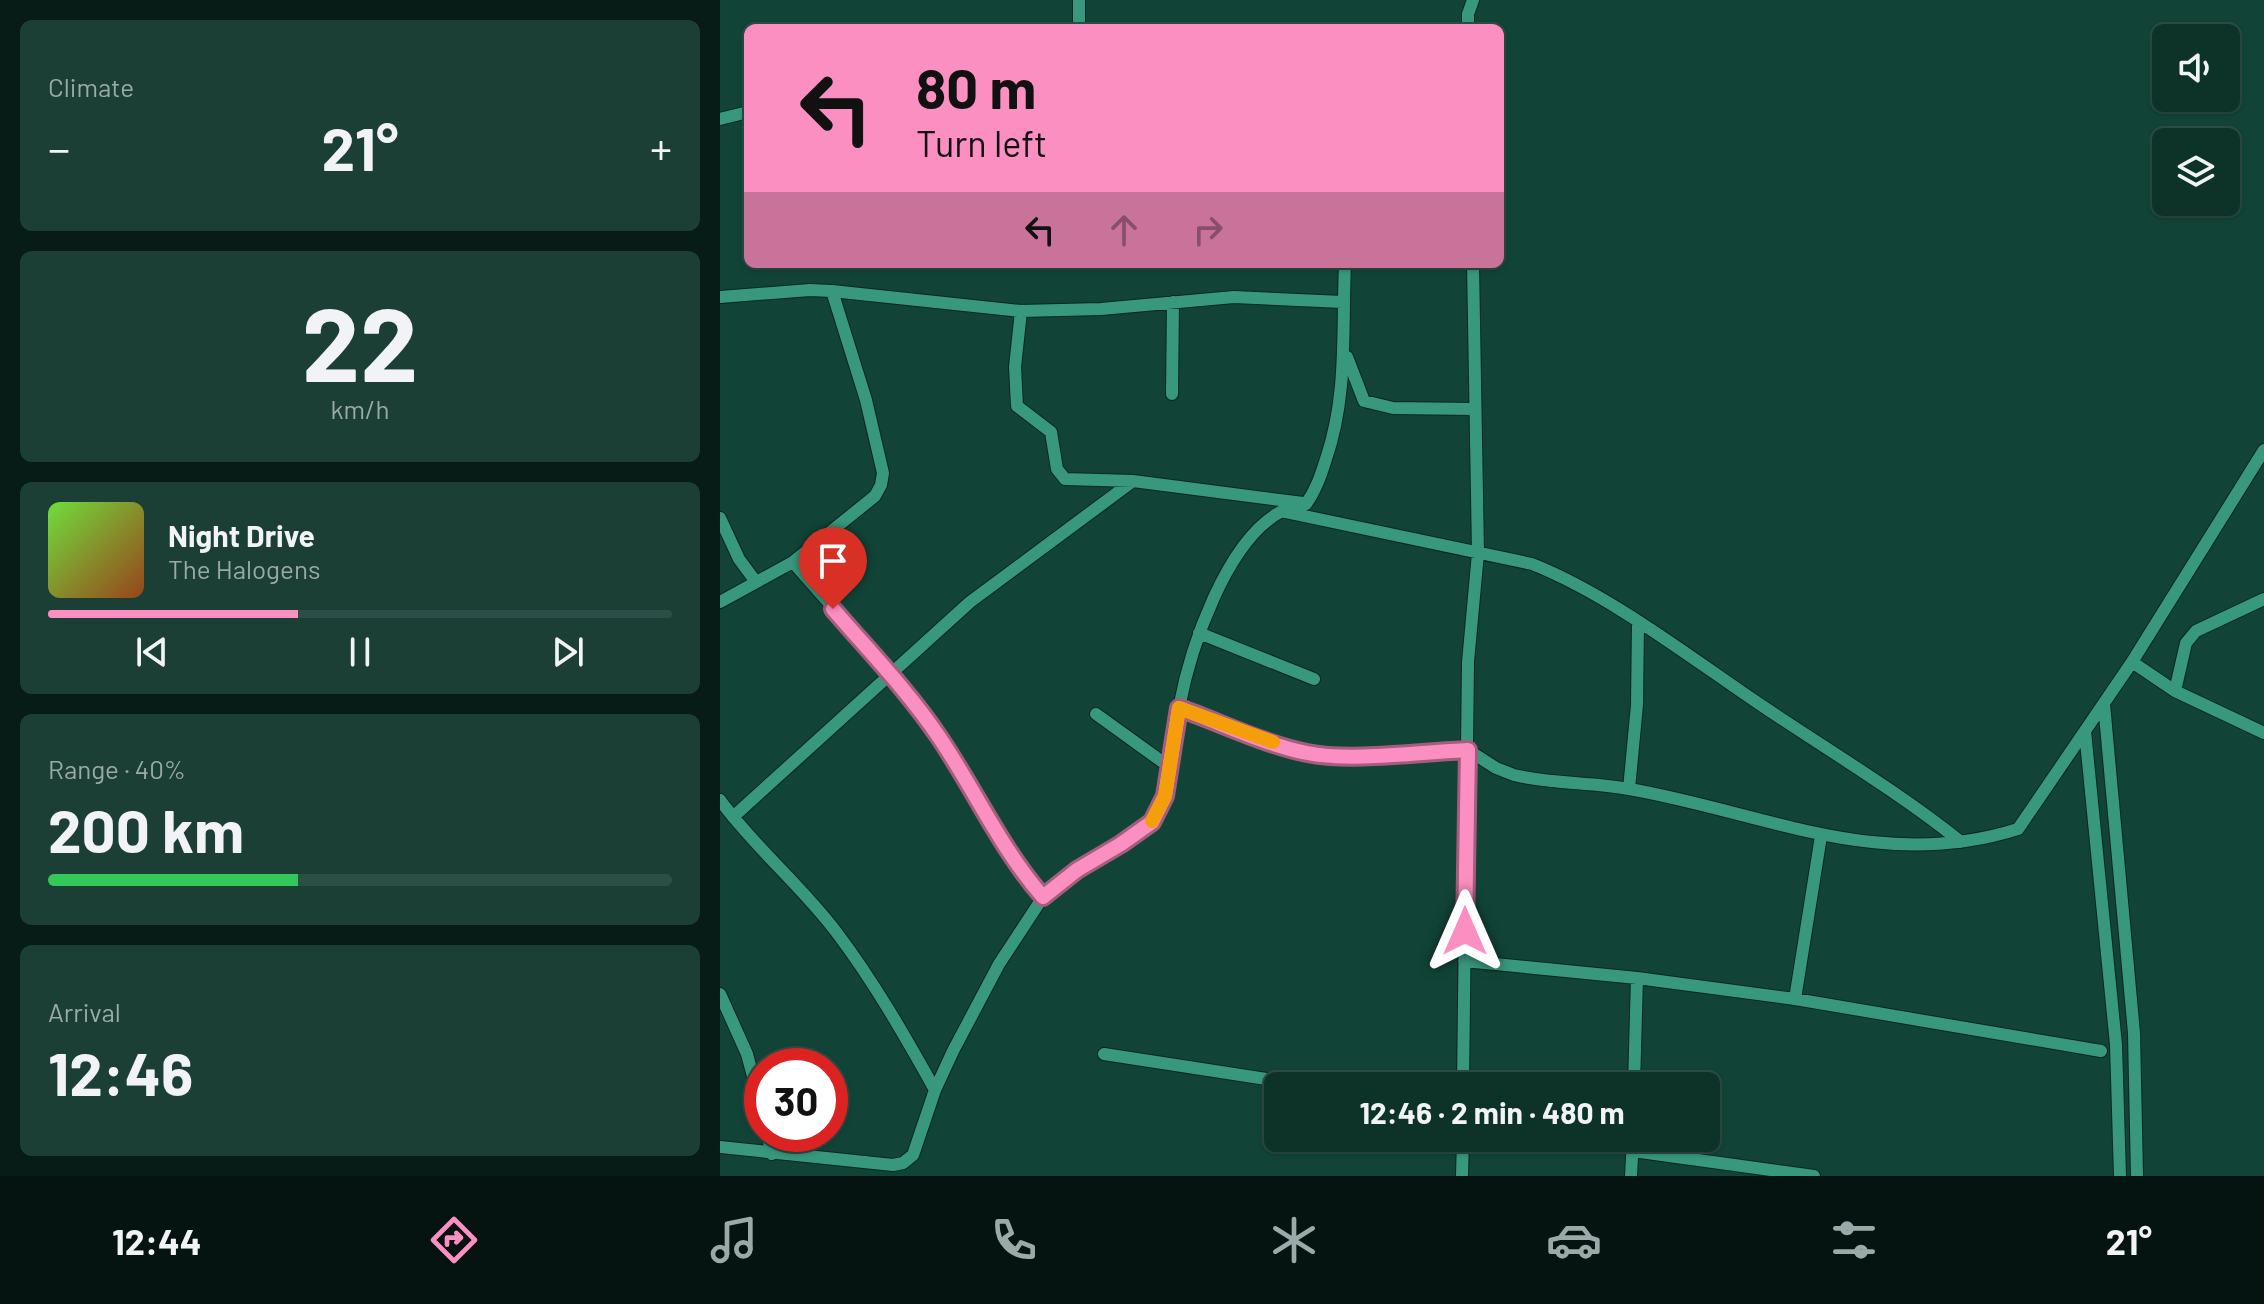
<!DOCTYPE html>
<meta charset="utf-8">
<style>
body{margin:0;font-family:Barlow,sans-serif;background:#1b3f35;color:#f1f3f6;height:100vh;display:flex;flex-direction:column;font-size:30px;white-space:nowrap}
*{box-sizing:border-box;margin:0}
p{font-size:26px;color:#9aaaa8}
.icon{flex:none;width:44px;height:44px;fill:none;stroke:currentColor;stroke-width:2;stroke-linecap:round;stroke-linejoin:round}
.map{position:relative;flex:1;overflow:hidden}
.sheet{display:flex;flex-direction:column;gap:20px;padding:20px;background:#071c17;width:720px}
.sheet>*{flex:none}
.banner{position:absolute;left:24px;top:24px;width:760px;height:244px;border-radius:12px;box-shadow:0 2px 6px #0004,0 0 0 2px #2d4e46;background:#fc8fc1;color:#111;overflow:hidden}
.buttons{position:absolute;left:1432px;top:24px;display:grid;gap:16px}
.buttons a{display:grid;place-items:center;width:88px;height:88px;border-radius:12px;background:#0d3329;box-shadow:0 2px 6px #0004,0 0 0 2px #2d4e46;font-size:40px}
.speed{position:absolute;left:24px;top:1048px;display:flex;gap:16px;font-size:40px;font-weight:700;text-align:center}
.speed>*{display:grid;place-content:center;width:104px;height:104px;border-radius:50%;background:#0d3329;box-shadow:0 2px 6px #0004,0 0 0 2px #2d4e46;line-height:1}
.speed .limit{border:12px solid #d22;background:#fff;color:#111}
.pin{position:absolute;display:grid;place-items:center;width:68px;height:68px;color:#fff;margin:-82px -34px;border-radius:50% 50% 50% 0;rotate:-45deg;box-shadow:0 0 8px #0007}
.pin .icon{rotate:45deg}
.me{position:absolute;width:88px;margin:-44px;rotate:0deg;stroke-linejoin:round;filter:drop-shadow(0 0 6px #0008)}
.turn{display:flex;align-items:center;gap:28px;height:168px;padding:0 40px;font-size:36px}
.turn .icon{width:104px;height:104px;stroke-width:2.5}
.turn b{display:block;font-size:56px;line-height:68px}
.lanes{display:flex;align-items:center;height:76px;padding:0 40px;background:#0003;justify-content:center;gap:40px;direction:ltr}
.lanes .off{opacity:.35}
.big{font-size:60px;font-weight:700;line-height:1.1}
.sheet .tile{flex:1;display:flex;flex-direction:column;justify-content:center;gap:12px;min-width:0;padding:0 28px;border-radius:12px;background:#1b3f35}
.sheet .dial{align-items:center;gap:0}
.dial b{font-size:104px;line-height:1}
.song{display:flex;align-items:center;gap:24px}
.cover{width:96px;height:96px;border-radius:12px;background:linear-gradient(135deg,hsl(100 70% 55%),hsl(20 70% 35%))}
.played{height:8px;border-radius:4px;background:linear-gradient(90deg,#fc8fc1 40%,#2d4e46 40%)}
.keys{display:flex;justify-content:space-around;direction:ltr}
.heat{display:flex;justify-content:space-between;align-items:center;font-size:44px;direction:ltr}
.charge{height:12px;border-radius:6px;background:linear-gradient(90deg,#34c759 40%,#2d4e46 0)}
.trip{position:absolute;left:544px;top:1072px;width:456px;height:80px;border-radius:12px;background:#0d3329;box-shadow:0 2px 6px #0004,0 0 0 2px #2d4e46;font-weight:700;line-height:80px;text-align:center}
.tabs{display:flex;height:128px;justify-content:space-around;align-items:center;background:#051410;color:#9aaaa8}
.tabs .icon{width:56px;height:56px}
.tabs .selected{color:#fc8fc1}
.tabs b{font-size:36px;color:#f1f3f6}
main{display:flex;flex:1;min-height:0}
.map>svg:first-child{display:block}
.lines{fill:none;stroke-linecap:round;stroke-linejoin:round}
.street-casing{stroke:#0a281f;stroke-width:14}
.street{stroke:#38987e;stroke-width:12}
.route-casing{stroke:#a45d7d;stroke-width:20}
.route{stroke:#fc8fc1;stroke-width:14}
.slow{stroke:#f59e0b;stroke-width:14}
</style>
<main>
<section class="sheet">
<div class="tile"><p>Climate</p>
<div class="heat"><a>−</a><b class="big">21°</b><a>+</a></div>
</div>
<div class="tile dial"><b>22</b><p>km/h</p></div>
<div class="tile">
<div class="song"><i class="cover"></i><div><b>Night Drive</b><p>The Halogens</p></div></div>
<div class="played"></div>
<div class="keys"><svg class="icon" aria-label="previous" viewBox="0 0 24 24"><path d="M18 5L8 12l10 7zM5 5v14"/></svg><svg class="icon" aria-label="pause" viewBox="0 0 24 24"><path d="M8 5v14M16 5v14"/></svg><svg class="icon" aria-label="next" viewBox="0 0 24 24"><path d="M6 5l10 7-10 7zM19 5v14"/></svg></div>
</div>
<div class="tile"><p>Range · 40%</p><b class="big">200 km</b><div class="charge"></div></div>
<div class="tile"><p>Arrival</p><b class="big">12:46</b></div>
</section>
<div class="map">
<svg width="1544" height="1176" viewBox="0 0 1544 1176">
<rect width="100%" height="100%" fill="#114437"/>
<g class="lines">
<defs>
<path id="street" d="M359,0V28
M748,28V14L753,0
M0,119L28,112
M625,264C622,330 628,395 606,459C601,475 596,490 586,504C578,506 570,508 562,511C506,540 470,649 459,708L569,749L589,754L613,756L748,750L776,768L794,775C831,784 871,782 909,789C1043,812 1159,873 1298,829L1412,662L1544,450
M0,297L90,290L112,291L301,311L381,309L514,297L623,302
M301,311L295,367L297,406L331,432L337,469L345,479L413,481L583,503
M627,357L644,401L673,408L755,409
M452,394L453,302
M565,512L812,564C888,594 967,655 1035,701C1104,748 1176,790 1241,842
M0,518L19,559L36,582
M73,562C122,619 176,674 219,737C255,790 281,849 323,897
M0,602L73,562L155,496L161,485L163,473L146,400L112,291
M479,633L594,679
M1412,662L1455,691L1544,733
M1455,691L1466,643L1476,631L1544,599
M1384,704L1414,1033L1417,1176
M376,714L451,768
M1365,731L1396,1045L1400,1176
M909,789L917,705L918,622
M0,800C35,848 82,886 117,933C154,982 185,1036 215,1090
M13,817L250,602L413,481
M744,961L917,978L1075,999L1381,1051
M0,994L27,1054L42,1110
M1075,999L1101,836
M384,1054L592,1086
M743,1086L748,662L758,553L753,264
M914,1086L917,978
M47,1134L52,1154
M0,1147L173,1165L183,1163L193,1155L215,1090L233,1051L279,964L323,897L357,870L401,844L432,822L445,796L459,708
M913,1151L1094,1176
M742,1176L743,1138
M911,1176L913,1138"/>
</defs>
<use href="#street" class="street-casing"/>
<use href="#street" class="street"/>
</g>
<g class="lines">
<defs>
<path id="route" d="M113,609C149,651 188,691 219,737C255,790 281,849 323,897L357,870L401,844L432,822L445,796L459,708C499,722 546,745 587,753C631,762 701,752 748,750L745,931"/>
</defs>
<use href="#route" class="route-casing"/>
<use href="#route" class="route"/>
<path class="slow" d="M432,821L445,796L459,708L553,742"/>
</g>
</svg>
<div class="buttons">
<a><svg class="icon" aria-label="sound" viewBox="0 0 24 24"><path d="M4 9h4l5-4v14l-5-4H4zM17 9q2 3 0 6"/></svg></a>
<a><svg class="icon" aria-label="layers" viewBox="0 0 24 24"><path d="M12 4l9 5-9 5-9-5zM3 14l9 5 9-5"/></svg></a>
</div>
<div class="speed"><div class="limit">30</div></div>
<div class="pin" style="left:113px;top:609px;background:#d93025"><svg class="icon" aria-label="arrive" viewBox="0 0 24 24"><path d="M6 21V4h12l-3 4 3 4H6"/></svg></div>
<svg class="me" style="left:745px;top:931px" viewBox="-20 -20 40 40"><path d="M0-17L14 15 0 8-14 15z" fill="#fc8fc1" stroke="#fff" stroke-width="4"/></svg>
<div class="trip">12:46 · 2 min · 480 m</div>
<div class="banner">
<div class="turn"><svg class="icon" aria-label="left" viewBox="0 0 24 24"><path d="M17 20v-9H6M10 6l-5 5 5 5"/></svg><div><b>80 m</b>Turn left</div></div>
<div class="lanes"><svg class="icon" aria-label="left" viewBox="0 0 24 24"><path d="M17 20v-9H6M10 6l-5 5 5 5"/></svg><svg class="icon off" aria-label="ahead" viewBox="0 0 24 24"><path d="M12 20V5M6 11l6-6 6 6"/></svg><svg class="icon off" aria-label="right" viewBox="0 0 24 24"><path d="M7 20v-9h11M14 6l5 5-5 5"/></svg></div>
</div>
</div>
</main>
<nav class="tabs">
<b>12:44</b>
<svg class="icon selected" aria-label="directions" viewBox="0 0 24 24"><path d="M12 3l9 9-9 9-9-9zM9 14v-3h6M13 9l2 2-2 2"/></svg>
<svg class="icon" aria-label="music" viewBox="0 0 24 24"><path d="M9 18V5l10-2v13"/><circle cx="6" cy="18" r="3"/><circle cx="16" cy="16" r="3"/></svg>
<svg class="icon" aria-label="phone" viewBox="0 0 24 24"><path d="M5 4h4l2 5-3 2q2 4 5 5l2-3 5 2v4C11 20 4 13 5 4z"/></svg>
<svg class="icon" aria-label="climate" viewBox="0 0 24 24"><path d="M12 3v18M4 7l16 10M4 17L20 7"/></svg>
<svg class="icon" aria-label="car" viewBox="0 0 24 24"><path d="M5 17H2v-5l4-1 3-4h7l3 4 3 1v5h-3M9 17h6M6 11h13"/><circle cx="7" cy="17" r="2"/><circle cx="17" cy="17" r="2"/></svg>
<svg class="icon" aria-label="filters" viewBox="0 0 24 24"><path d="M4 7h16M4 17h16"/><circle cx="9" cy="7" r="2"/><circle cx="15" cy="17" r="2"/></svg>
<b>21°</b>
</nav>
